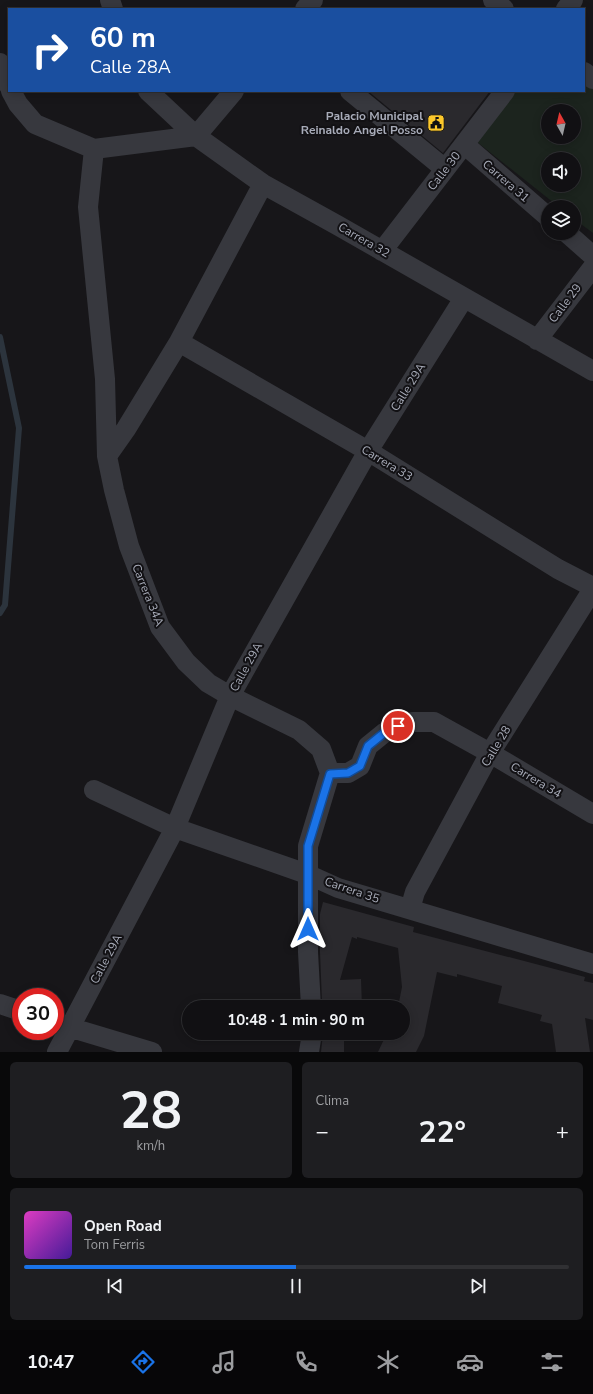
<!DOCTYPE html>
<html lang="es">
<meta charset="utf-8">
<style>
body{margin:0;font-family:"Nunito Sans",sans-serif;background:#1e1e21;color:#f1f3f6;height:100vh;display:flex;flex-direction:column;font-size:15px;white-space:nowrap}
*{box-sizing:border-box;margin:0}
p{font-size:13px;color:#9c9da0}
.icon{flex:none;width:22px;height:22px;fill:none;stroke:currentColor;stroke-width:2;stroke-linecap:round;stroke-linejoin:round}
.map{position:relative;height:1052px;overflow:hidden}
.panel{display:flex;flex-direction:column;gap:10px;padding:10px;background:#09090a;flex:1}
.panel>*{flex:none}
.hud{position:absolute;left:8px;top:8px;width:577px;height:84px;border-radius:0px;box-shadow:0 2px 10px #0003,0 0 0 1px #303033;background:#1a4fa0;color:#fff;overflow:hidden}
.needle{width:26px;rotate:352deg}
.fabs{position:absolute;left:541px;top:104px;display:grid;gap:8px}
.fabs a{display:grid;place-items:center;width:40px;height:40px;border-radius:50%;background:#111013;box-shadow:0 2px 10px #0003,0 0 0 1px #303033;font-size:20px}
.speed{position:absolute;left:12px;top:988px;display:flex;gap:8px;font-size:20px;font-weight:700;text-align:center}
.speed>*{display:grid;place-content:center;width:52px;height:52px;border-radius:50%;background:#111013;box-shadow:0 2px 10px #0003,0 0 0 1px #303033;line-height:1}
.speed .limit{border:6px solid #d22;background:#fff;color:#111}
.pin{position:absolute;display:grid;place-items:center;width:34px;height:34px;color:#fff;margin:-17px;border:2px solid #fff;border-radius:50%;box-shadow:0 1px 4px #0007}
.me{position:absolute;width:44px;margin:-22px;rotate:0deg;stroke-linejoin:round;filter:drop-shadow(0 0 3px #0008)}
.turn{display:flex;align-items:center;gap:14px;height:84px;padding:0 16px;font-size:18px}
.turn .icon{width:52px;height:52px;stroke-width:2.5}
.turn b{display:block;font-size:28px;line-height:34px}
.big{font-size:30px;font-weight:700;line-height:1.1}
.panel .widget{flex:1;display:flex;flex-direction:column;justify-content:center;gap:6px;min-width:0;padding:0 14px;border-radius:6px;background:#1e1e21}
.panel .dial{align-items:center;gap:0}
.dial b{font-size:52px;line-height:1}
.song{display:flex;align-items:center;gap:12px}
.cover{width:48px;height:48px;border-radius:6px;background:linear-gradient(135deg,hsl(310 70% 55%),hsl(260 70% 35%))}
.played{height:4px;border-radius:2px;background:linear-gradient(90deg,#1a73e8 50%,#303033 50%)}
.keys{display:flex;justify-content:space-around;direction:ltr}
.heat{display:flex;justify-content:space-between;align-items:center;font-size:22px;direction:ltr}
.panel .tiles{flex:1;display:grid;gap:10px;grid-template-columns:1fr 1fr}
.widget:last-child{grid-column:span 2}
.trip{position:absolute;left:182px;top:1000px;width:228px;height:40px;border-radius:20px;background:#111013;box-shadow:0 2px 10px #0003,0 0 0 1px #303033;font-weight:700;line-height:40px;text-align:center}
.tab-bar{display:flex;height:64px;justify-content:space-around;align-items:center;background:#070608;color:#9c9da0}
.tab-bar .icon{width:28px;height:28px}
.tab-bar .selected{color:#1a73e8}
.tab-bar b{font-size:18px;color:#f1f3f6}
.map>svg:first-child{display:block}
.green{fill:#1c241e;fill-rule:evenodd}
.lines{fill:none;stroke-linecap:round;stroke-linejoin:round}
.stream{stroke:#2c343d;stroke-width:6}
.building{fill:#2a292d}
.street{stroke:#37383e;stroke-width:20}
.route-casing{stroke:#114b97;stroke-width:10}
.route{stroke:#1a73e8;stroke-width:7}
.labels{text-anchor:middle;stroke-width:4;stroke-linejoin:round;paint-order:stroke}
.poi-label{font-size:12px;font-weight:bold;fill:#a8acb9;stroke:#121114;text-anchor:end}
.street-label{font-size:12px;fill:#a8acb9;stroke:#121114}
</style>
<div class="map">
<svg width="593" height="1052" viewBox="0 0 593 1052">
<rect width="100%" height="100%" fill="#171619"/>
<path class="green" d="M584,81L593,88V233L574,219V207H559L477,142L516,91H584ZM548,111H574V137H548ZM548,159H574V185H548Z"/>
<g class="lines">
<path class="stream" d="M0,337L19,428L5,605L0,613"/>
</g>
<path class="building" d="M368,91H490L443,153Z
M323,902L414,927L413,932L585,977L584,981L593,983V1020L585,1018L590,1052H556L552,1024L540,1021L542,1015L498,1003L502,986L457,974V977L437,972L424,1036L416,1052H378L387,1033H403V1007H398L402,987L398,948L357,937V939L352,937L340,980L361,979L362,1007H332V1002H322L320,952V914Z
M323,1034L344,1035V1052H321Z"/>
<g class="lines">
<path class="street" d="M110,0L113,9
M493,0L504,9
M305,9L313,0
M566,9L573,0
M0,63L9,86
M584,72L593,79
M11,91L18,104L35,124L94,149L196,136
M148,91L196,136L263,184L337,225L593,371
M350,91L445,169
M196,136L234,91
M465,145L548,217
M94,149L88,207L105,379L107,456L114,490L129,546L160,627L186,662L208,683L230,696L299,730L321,749L330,773
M567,233L593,256
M382,251L505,91
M537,340L593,267
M179,342L368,451L558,569L593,587
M107,456L126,429L179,342L263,184
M330,773H348L360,766L368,746L384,733L398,726L413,722H434L490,753L593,814
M94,790L175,828L307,874L338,888L593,964
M410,909L415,892L490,753L593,589
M0,1004L21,1011
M311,1007L308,952V846L330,773
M55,1023L152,1052
M57,1052L175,828L230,696L368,451L464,298
M309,1052L312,1033"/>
</g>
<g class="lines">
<defs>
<path id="route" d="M308,929V846L330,774L348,773L360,766L368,746L384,733L398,726"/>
</defs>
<use href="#route" class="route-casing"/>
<use href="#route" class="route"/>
</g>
<defs>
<symbol id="civic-square" viewBox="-11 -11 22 22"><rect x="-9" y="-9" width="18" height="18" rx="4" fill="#fcc82b" stroke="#121114"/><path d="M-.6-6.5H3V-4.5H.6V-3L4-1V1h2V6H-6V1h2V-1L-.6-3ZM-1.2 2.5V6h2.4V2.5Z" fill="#111"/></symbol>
</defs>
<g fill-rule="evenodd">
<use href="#civic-square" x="426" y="113" width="20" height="20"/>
</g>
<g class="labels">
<g class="poi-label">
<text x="423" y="120">Palacio Municipal<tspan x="423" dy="14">Reinaldo Angel Posso</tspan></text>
</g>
<g class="street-label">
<text transform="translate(444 171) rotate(-52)" y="4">Calle 30</text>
<text transform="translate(506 181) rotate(41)" y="4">Carrera 31</text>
<text transform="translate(364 240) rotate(30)" y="4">Carrera 32</text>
<text transform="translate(565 303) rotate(-53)" y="4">Calle 29</text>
<text transform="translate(408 387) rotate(-58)" y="4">Calle 29A</text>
<text transform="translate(387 463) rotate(31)" y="4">Carrera 33</text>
<text transform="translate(148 595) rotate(68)" y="4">Carrera 34A</text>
<text transform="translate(246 667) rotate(-61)" y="4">Calle 29A</text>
<text transform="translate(496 746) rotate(-59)" y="4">Calle 28</text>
<text transform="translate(536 780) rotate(31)" y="4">Carrera 34</text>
<text transform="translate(352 890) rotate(19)" y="4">Carrera 35</text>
<text transform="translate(106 959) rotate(-62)" y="4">Calle 29A</text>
</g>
</g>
</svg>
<div class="fabs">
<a><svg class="needle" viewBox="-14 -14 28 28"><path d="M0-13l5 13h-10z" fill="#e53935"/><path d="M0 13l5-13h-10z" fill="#9c9da0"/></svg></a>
<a><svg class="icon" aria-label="sound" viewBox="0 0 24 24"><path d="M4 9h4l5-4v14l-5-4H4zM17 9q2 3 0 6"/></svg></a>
<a><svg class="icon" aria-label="layers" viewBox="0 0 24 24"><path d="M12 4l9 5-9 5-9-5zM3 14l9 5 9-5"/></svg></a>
</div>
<div class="speed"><div class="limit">30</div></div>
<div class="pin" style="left:398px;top:726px;background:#d93025"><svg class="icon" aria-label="arrive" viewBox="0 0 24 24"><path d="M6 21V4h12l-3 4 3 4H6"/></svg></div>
<svg class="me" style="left:308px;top:929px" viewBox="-20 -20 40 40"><path d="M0-17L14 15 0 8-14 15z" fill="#1a73e8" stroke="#fff" stroke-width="4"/></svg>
<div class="trip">10:48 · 1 min · 90 m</div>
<div class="hud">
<div class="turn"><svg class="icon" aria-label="right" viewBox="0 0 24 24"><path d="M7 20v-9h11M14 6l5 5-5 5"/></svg><div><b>60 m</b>Calle 28A</div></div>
</div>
</div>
<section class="panel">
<div class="tiles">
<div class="widget dial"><b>28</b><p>km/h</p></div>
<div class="widget"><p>Clima</p>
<div class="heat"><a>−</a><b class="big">22°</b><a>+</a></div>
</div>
<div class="widget">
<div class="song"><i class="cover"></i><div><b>Open Road</b><p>Tom Ferris</p></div></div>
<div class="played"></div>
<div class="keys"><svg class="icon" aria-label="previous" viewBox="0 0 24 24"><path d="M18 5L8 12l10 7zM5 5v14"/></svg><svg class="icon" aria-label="pause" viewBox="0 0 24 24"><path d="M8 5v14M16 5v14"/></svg><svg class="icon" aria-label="next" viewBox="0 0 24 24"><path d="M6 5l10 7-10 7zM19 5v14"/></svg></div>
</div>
</div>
</section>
<nav class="tab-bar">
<b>10:47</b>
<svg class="icon selected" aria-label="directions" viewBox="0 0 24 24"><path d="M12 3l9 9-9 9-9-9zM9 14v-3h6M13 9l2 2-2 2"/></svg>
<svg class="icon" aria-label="music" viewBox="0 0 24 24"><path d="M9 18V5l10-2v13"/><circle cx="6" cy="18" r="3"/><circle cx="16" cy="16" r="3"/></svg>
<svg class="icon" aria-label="phone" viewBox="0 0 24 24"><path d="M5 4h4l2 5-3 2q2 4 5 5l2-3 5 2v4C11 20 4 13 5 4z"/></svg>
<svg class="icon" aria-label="climate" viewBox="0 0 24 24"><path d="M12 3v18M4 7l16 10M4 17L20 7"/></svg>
<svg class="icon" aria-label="car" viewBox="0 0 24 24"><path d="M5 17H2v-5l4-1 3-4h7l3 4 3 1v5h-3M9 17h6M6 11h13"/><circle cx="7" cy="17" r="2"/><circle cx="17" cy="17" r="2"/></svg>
<svg class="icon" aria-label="filters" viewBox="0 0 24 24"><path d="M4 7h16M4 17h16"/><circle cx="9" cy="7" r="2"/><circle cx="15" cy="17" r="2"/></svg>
</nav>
